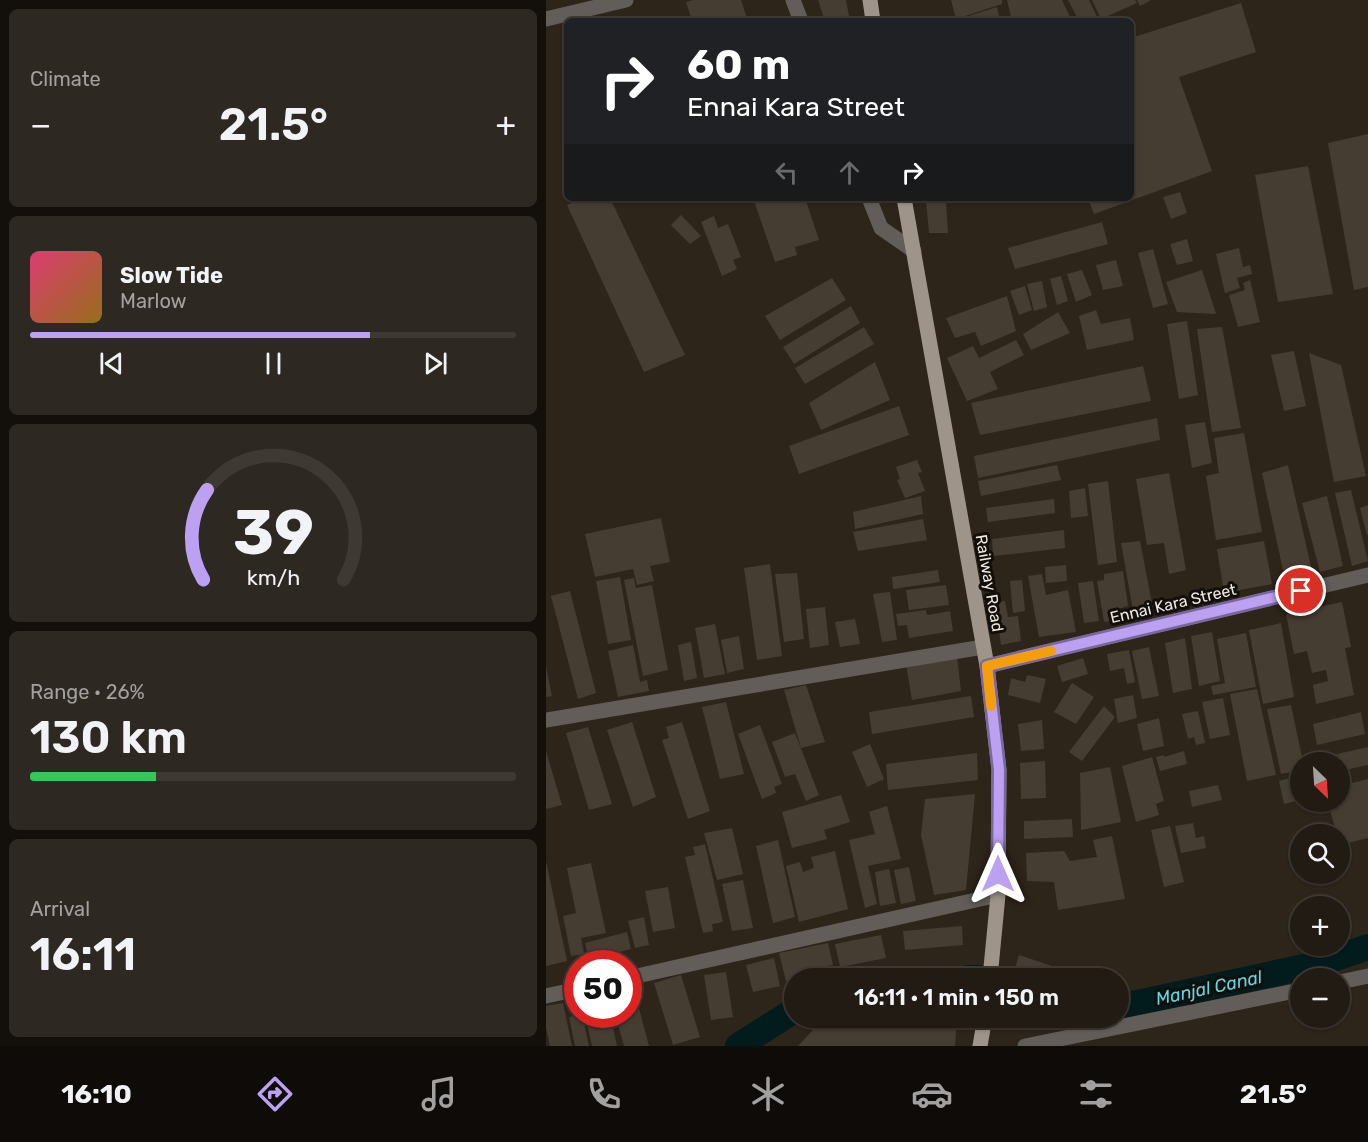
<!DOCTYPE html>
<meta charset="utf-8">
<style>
body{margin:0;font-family:Rubik,sans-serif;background:#2e2822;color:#f1f3f6;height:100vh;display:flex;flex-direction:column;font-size:22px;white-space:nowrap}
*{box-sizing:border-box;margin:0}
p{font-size:20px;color:#a2a1a0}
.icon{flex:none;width:33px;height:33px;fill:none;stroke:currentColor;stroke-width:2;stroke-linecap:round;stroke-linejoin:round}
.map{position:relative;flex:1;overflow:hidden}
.panel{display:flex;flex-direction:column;gap:9px;padding:9px;background:#130f0b;width:546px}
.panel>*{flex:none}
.banner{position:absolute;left:18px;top:18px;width:570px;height:183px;border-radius:9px;box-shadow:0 2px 4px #0004,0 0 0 2px #3f3934;background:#202124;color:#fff;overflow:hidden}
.needle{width:39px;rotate:155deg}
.fabs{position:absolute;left:744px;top:752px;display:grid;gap:12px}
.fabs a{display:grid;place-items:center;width:60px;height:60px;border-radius:50%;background:#221b14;box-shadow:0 2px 4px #0004,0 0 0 2px #3f3934;font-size:30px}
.speed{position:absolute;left:18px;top:950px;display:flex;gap:12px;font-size:30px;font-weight:700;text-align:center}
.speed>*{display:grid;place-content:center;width:78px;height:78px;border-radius:50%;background:#221b14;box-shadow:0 2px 4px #0004,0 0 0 2px #3f3934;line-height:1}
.speed .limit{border:9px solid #d22;background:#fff;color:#111}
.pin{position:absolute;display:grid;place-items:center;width:51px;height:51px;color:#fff;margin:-26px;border:3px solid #fff;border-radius:50%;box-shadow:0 2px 6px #0007}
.me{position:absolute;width:66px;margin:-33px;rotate:0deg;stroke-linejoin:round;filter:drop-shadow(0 0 4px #0008)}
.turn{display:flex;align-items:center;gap:21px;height:126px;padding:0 24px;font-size:27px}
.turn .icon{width:78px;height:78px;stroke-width:2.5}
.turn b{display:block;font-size:42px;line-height:51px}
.lanes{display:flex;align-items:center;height:57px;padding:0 24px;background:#0003;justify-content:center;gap:30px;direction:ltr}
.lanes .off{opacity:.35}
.big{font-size:45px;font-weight:600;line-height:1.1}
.panel .card{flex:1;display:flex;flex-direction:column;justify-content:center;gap:9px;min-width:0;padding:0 21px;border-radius:9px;background:#2e2822}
.panel .dial{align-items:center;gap:0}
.dial svg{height:156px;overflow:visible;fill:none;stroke:#3f3934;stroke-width:7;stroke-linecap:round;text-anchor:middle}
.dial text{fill:#f1f3f6;stroke:none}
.song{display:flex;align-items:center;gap:18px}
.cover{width:72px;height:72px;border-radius:9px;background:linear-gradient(135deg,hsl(340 70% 55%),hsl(40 70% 35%))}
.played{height:6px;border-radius:3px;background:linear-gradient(90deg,#bca0f2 70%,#3f3934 70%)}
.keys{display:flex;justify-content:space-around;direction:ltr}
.heat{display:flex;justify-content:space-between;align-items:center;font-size:33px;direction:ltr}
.charge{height:9px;border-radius:4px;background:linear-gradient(90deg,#34c759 26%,#3f3934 0)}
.trip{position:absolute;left:238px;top:968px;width:345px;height:60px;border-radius:30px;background:#221b14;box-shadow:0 2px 4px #0004,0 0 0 2px #3f3934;font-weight:600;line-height:60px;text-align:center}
.tab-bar{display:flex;height:96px;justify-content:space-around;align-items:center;background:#0e0b08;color:#a2a1a0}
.tab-bar .icon{width:42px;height:42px}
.tab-bar .on{color:#bca0f2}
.tab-bar b{font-size:27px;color:#f1f3f6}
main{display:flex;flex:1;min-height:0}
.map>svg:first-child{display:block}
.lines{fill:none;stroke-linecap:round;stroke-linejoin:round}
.canal{stroke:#021b1d;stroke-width:26}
.building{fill:#463d32}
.minor{stroke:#625d58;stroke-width:15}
.major{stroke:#9e948a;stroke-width:15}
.route-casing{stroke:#7a689d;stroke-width:15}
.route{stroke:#bca0f2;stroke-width:10}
.slow{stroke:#f59e0b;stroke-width:10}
.labels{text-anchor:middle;stroke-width:6;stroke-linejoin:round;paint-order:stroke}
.street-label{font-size:16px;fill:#f0e9e3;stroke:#120e0a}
.water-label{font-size:18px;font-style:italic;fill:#60d8e4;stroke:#120e0a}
</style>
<main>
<section class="panel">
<div class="card"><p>Climate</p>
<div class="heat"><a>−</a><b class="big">21.5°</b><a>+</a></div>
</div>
<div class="card">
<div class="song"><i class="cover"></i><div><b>Slow Tide</b><p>Marlow</p></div></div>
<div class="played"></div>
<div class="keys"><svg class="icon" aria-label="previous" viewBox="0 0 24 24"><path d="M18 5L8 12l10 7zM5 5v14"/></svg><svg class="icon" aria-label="pause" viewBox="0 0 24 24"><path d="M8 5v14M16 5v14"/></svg><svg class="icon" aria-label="next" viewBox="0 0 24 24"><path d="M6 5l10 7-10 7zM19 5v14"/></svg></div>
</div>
<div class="card dial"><svg viewBox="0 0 100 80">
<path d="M14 69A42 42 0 1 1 86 69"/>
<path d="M14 69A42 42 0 0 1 16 23" stroke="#bca0f2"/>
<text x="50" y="56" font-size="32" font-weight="700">39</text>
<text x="50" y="72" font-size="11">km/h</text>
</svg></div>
<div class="card"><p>Range · 26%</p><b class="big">130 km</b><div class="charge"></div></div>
<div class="card"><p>Arrival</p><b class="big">16:11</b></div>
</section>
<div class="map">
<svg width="822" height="1046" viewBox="0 0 822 1046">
<rect width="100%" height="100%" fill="#2d241a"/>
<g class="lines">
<path class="canal" d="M423,978H433
M573,1007L772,964L822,947
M192,1046L249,1010"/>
</g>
<path class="building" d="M147,0H195L202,21H146L140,2Z
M272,0H300L304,21H279Z
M405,0H456V4L410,19Z
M461,0H516L526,21H466Z
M522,0H543L553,21H533Z
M546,0H589L591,3L555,19Z
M591,0H605L594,6Z
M695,3L710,52L633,77L666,171L548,214L542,198H585V38Z
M451,7L454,20L449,21H414L413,19Z
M822,134V287L808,290L782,143Z
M762,166L787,294L732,302L709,175Z
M634,192L641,213L625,219L617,197Z
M37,198H64L139,355L98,372L21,205Z
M207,198H259L273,240L249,247L251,255L229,262Z
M380,200L400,201L402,233H383Z
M135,215L155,236L144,244L125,225Z
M168,216L172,228L182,224L195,257L187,260L191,269L176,276L155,222Z
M556,222L562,244L469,269L462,248Z
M641,239L647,261L631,265L624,244Z
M693,248L697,267L704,265L706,274L691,278L694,288L679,293L670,254Z
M607,249L622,304L607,308L592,253Z
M570,260L577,286L557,290L550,265Z
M536,270L546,295L530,302L521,274Z
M656,270L670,314L631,312L620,282Z
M515,276L522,301L511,305L504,279Z
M286,278L300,300L234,340L219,316Z
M704,280L714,322L692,327L683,295L699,290L697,283Z
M496,281L501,307L488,311L481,284Z
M479,286L486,310L473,315L464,291Z
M461,296L470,331L435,346L429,332L409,338L400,318Z
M305,306L314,323L248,364L237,347Z
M550,310L555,324L584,318L588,340L541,350L533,316Z
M512,312L524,333L485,350L477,334Z
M641,321L652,395L633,399L621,324Z
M318,327L328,344L259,384L249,368Z
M676,327L695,428L666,432L651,329Z
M470,340L478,355L444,372L452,389L421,401L401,358L427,346L433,358Z
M748,351L760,406L738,411L725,355Z
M763,353L795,365L820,476L788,482Z
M329,362L344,400L275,430L263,403Z
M597,366L605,401L434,435L425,403Z
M353,406L363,435L253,474L243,446Z
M611,418L614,440L432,478L428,456Z
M659,422L666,463L646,468L639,425Z
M698,433L716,532L670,540L660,476L673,473L668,438Z
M371,460L376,472L372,473L379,491L359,498L351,480L354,479L350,467Z
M511,465L515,480L435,496L432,481Z
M742,465L768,580L740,584L716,473Z
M623,473L640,570L623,574L618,543L601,545L590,479Z
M562,481L571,562L552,565L542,484Z
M539,488L542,516L525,518L523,491Z
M805,490L822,561L806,566L789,493Z
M375,496L377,514L309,529L307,512Z
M781,496L797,566L774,572L756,503Z
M508,499L509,513L442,522L440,508Z
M822,505V535H821L814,508Z
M115,518L124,562L104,566L108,581L91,585L87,569L49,577L39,534Z
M377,519L381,540L312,551L307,532Z
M518,530L519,548L447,556L446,539Z
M594,541L608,614L588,616L575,543Z
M718,541L726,584L678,593L671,549Z
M224,564L236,656L211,660L198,568Z
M520,565L521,581L500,583L499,567Z
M392,570L394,582L347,589L346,577Z
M577,571L582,606L572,609L574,620L558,622L551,581L558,580V574Z
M251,573L258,639L238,642L229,574Z
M496,574L500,595L522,590L530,632L493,637L482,576Z
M74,577L85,640L62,644L50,581Z
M88,578L90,588L106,585L122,670L97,676L78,580Z
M476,580L479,611L467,613L464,581Z
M547,581L553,621L538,623L532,583Z
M400,585L403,605L363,610L360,590Z
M24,591L50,693L32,699L5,596Z
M344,592L351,640L336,642L327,594Z
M459,601L462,617L472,616L475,641L455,645L449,603Z
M796,602L805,647L799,648L808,695L770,704L767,685L782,681L780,670L766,673L761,651L748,654L740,614Z
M279,607L283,645L264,648L260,609Z
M380,610L381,615L404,611L407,631L363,638L361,625L352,626L350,614Z
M309,619L314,644L294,647L289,622Z
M735,623L748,697L717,704L703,630Z
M169,624L179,674L158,678L149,628Z
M666,632L674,681L653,686L645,636Z
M700,633L710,687L667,695L665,686L679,683L671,639Z
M193,636L198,669L181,673L175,640Z
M639,638L646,689L627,693L619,643Z
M145,642L151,678L138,681L132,645Z
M87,645L94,682L101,680L103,691L72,697L62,651Z
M603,647L613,696L596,699L586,651Z
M583,650L589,682L581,684L578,668L564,671L561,654Z
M411,656L415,691L366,700L360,664Z
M537,658L542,674L516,682L511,666Z
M0,667L6,696L0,697Z
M481,675L500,679L494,703L462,695L465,678L479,682Z
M526,683L548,697L530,724L508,712Z
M260,685L279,742L255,748L238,690Z
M711,689L730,775L701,781L684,694Z
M587,695L591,718L572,723L568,699Z
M425,696L428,717L326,734L323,712Z
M677,698L684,735L664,739L656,702Z
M180,702L198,774L174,779L156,707Z
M745,705L757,762H754V770L735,774L721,709Z
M558,706L569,717L536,761L523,752Z
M652,711L659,743L650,745L648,737L642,739L636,714Z
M815,712L819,734L771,745L767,724Z
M613,718L618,746L597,751L591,724Z
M496,720L498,749L475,751L472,724Z
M86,722L110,797L87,807L61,730Z
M136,722L164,811L142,819L116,740L123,738L120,727Z
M214,725L236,784L228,787L230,793L216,799L192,734Z
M42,727L66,804L43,810L20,733Z
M249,733L273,795L260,801L249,774L239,777L226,742Z
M324,744L338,779L321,787L306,752Z
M822,747V765L794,771V762H771L770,759Z
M0,751L16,805L0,809Z
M638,751L641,764L614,771L610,757L618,755V757Z
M431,753L432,780L342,790L340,764Z
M606,757L618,801L610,804L613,815L590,822L576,766Z
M499,761L500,798L475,799L474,763Z
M564,767L575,822L535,830L534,773Z
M754,775V800L738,804L733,781Z
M822,779V838L794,845V834H791L781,801H794V786Z
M672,785L676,800L646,807L643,791Z
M429,794L420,890L388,895L375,835L379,799Z
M295,795L304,822L278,830L281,839L246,848L236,812Z
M341,806L355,859L322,866L331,904L319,908L303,840L329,834L323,812Z
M526,819L527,837L478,839V821Z
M647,823L650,838L658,836L660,848L635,853L629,826Z
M624,826L638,882L618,887L605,830Z
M186,828L197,874L171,880L158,833Z
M566,836L579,899L512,910L508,882L481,881L480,853L518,851L524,861L551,857L547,840Z
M232,840L249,917L227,923L210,846Z
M159,844L177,922L166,924L167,931L157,933L139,857L149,855L147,847Z
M289,851L302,909L253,922L240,866L254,862L257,872L268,868L265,857Z
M0,861L21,961L0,966Z
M45,863L60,933L35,938L38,954L25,956L17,916L30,913L21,868Z
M363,867L370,901L355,904L348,870Z
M343,869L350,903L334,906L329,872Z
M197,880L207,928L186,931L176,884Z
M122,887L129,928L107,932L99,891Z
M98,917L103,945L89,948L82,921Z
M416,926L417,945L359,950L357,931Z
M81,932L85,949L43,960L39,943Z
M335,935L340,958L294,967L289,944Z
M282,943L287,965L264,969L265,975L240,981L233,953Z
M473,955L542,978H466Z
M228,958L234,986L207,992L200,965Z
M180,972L187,1017L165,1020L158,975Z
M135,975L154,1037L127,1045L108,983Z
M87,986L103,1046H78L69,1014H82V987Z
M17,1003L26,1046H4L0,1028V1006Z
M36,1014L43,1046H29L23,1017Z
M39,1014H64L71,1046H46Z
M387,1017H411L409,1046H252L277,1019L357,1022L358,1018Z"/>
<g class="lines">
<path class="minor" d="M247,0L255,21
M0,19L80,0
M323,198L335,228L368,251
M441,666L822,575
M0,720L437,647
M82,978L452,895
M794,982L822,976
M0,996L32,989
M479,1046L754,990"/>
<path class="major" d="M324,0L327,21
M358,198L441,666L453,770L452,895L444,978
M434,1046L439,1017"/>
</g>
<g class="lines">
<defs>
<path id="route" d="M452,874L453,770L441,666L755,591"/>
</defs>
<use href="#route" class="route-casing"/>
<use href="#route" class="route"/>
<path class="slow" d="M445,706L441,666L505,651"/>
</g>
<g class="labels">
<g class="street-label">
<text transform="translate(444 583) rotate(80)" y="6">Railway Road</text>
<text transform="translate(627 603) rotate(-13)" y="6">Ennai Kara Street</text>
</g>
<g class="water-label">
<text transform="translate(663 988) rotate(-12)" y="6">Manjal Canal</text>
</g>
</g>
</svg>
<div class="fabs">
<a><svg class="needle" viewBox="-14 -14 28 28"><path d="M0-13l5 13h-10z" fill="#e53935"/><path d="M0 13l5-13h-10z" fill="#a2a1a0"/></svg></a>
<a><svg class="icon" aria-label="search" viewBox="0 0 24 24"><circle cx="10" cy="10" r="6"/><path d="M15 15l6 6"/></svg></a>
<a>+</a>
<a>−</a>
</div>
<div class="speed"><div class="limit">50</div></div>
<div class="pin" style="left:755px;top:591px;background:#d93025"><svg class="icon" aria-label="arrive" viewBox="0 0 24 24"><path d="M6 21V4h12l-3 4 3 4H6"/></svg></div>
<svg class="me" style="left:452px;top:874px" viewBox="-20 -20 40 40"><path d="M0-17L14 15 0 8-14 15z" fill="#bca0f2" stroke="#fff" stroke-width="4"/></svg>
<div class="trip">16:11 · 1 min · 150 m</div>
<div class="banner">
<div class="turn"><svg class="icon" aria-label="right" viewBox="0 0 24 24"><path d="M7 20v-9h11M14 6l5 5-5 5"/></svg><div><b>60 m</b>Ennai Kara Street</div></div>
<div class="lanes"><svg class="icon off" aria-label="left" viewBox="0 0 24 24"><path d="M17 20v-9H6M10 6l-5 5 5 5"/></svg><svg class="icon off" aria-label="ahead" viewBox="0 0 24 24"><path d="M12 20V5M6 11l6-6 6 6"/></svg><svg class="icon" aria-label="right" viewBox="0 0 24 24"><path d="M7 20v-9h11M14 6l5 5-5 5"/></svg></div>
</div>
</div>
</main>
<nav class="tab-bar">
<b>16:10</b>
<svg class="icon on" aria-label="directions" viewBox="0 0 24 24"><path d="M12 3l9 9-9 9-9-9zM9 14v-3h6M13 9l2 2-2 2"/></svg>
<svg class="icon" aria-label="music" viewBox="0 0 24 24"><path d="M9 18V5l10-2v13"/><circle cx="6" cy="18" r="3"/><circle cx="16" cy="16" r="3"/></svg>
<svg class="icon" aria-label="phone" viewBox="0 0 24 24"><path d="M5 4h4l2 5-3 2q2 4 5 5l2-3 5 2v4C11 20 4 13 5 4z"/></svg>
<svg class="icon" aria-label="climate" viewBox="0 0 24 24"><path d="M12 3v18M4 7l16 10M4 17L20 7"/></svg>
<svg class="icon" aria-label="car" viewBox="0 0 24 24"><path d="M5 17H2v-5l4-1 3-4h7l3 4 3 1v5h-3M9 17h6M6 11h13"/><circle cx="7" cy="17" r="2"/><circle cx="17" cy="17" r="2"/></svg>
<svg class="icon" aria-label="filters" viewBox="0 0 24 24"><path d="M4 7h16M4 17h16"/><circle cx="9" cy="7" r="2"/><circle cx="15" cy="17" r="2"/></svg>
<b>21.5°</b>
</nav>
